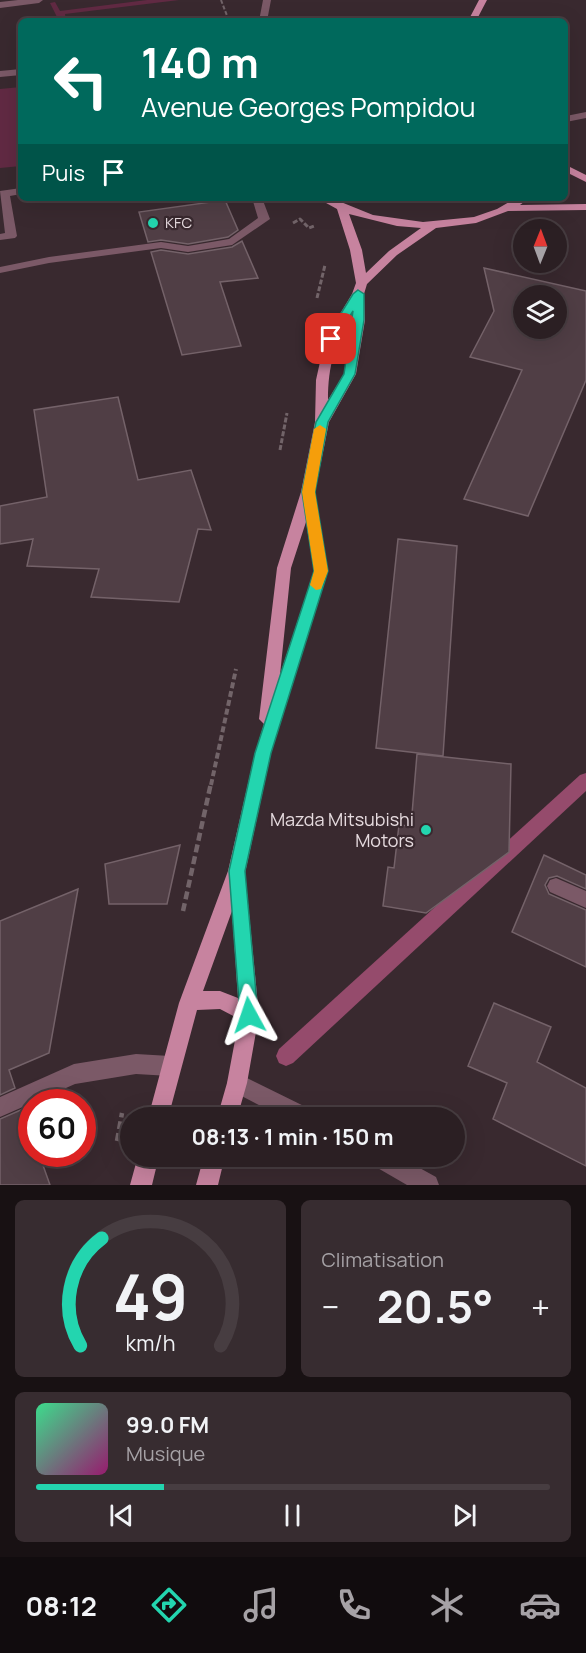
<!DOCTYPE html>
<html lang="fr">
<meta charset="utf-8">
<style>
body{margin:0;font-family:Manrope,sans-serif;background:#372c30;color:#f1f3f6;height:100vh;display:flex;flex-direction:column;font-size:22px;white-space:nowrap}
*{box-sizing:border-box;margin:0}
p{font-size:20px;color:#a6a2a6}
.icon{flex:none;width:33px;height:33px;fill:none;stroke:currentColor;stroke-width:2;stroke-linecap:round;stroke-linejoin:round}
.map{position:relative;height:1185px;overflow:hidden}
.sheet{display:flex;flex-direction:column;gap:15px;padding:15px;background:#181113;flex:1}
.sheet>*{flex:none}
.banner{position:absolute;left:18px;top:18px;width:550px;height:183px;border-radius:9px;box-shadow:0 6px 24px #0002,0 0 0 2px #473d41;background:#00695c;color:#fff;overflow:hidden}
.needle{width:39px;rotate:1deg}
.tools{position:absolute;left:513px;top:219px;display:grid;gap:12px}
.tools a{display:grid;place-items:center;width:54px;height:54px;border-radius:50%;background:#2b1f23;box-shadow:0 6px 24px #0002,0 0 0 2px #473d41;font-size:30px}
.speed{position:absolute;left:18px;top:1089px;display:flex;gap:12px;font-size:30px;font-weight:700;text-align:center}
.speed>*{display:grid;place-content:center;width:78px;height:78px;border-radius:50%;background:#2b1f23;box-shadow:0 6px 24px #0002,0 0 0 2px #473d41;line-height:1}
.speed .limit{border:9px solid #d22;background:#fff;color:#111}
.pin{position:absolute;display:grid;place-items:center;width:51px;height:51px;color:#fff;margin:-26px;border-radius:12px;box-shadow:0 3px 9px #0006}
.me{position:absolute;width:66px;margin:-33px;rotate:355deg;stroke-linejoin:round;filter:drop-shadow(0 0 4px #0008)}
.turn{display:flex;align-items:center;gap:21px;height:126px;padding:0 24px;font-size:27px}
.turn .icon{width:78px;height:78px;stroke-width:2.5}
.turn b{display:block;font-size:42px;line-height:51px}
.then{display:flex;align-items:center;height:57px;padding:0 24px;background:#0003;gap:12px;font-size:22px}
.big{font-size:45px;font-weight:700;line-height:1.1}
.sheet .tile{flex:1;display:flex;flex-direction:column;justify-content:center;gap:9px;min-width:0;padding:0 21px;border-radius:9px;background:#372c30}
.sheet .dial{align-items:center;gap:0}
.dial svg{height:156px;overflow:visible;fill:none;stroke:#473d41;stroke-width:7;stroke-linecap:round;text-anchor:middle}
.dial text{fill:#f1f3f6;stroke:none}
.song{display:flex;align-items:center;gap:18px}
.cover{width:72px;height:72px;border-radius:9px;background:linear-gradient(135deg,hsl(150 70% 55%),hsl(320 70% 35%))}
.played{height:6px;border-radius:3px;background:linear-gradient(90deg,#23d5af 25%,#473d41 25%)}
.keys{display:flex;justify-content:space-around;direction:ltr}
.heat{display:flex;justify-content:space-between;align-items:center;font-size:33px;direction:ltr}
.sheet .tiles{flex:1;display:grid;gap:15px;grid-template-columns:1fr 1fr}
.tile:last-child{grid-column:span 2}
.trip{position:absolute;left:120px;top:1107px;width:345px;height:60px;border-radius:30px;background:#2b1f23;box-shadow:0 6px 24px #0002,0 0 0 2px #473d41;font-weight:700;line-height:60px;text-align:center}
.dock{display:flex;height:96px;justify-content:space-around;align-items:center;background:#110c0e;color:#a6a2a6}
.dock .icon{width:42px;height:42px}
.dock .on{color:#23d5af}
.dock b{font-size:27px;color:#f1f3f6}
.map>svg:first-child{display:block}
.green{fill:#612a43}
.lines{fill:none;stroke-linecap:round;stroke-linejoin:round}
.stream{fill:#954b6c;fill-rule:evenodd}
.building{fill:#503e45;stroke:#746269;stroke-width:1.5;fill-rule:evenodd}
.path-far3{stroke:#726469;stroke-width:2;stroke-dasharray:4 2;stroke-linecap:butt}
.path-far2{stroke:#726469;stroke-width:3;stroke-dasharray:5 2;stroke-linecap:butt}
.path-far1{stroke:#726469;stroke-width:4;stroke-dasharray:6 3;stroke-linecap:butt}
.path{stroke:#726469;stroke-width:4.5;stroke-dasharray:8 4;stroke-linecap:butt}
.service{fill:#7b5967;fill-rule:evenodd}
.minor{fill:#7b5967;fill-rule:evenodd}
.primary{fill:#c7839f;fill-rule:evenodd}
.route{fill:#23d5af;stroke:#178a72;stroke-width:1.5}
.slow{fill:#f59e0b}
.poi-dot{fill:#23d5af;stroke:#39292f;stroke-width:2}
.labels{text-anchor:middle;stroke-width:4.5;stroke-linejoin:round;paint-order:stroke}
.far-poi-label{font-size:15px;fill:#e6dbdf;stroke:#39292f;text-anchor:start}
.poi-label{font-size:18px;fill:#e6dbdf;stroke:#39292f;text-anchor:end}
</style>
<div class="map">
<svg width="586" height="1185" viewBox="0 0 586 1185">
<rect width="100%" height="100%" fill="#39292f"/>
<path class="green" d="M147,0H179L65,14L66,21H59L50,3L55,2L60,11Z
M21,87V166L0,168V89Z"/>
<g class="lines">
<path class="stream" d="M586,773V791L293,1063L286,1066L279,1063L276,1056L279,1049L580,775Z"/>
</g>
<path class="building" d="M225,200L238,230L228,237L188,244L161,240L148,242L139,212Z
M242,241L258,278L220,282L241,346L182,355L151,252L161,250L188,254L232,247Z
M484,268L586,291V380L528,516L464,499L522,370L470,357L494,311ZM524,296H556V328H524Z
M118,397L138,480L191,470L211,530L198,529L179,602L91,597L99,569L27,566L33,539L0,544V506L47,497L34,410Z
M398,539L457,546L443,756L376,748Z
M417,754L511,764L509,852L426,913L383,906L388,867L394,868L399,825L411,826Z
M180,845L167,904H109L105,864Z
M544,855L586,875V889L557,876L549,878L545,885L549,894L586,910V967L512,932Z
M78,889L49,1053L9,1070L15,1088L0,1095V921Z
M494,1003L551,1027L537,1062L586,1088V1166L493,1119L507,1083L468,1066Z
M23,1109L32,1133V1154H39L50,1185H0V1119Z"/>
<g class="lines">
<path class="path-far3" d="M221,0L229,21"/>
<path class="path-far2" d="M293,223L300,219L309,228L314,226
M317,298L325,265
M280,450L287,413"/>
<path class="path-far1" d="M211,785L236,669"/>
<path class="path" d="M183,911L211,783
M117,1141L122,1113"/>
<path class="service" d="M18,0H43L39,3L0,8V2Z
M263,0H271L267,21H259Z
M21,69V75L0,77V71Z
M21,188V194L10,196L17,236L15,238L0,240V234L5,233L0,191Z
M252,198H262L270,219L232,245L188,252L161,248L49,263L0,273V267L49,257L161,242L188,246L229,239L258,218Z"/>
<path class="minor" d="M586,112V118L566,122V116Z
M556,878L586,891V908L550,892L547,886L550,880Z
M136,1054L170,1056L177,1059L180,1066L177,1073L170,1076L136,1074L75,1084L0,1117V1097L74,1064Z
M237,1073L314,1111L317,1118H284L230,1090L227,1083L230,1076Z
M366,1156H398L436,1177L439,1185H407L369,1163Z"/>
<path class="primary" d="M479,0H487L476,21H468Z
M566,165L586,175V182L566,172Z
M317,198H331L373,215L423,222L474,217L497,209L516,198H529L520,205L586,204V210L508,211L476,223L436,228L397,255L367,284L364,294L365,320L356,374L329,422L315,492L328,571L271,753L245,873L259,1015L247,1083L237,1118H217L227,1083L239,1019L220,1009L197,1010L168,1118H148L179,1003L228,871L255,753L264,724L259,719L277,568L301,492L315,422L316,380L325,339L352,294L356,283L350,250L337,209ZM349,214L397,226L421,228L389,251L366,273L362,250ZM353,313L344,374L328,400C328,365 335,343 353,313ZM306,522L314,571L280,675L291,568ZM232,911L238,998L220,991H203Z
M138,1156H159L152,1185H130Z
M204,1156H225L218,1185H196Z"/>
</g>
<path class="route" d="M358,290L364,294V320L355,374L328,422L315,492L328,571L271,753L245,871L258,1015L255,1021L249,1023L242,1021L240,1015L229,871L255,753L314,571L302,492L316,422L344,374L353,311L335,341L331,342L325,339L353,294Z"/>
<path class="slow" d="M320,425L326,429L315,492L328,571L321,589L316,590L310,585L314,571L302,492L314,429Z"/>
<g class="poi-dot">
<circle cx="153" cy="223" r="6"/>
<circle cx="426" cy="830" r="6"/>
</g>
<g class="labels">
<g class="far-poi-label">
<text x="165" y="228">KFC</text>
</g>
<g class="poi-label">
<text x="414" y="826">Mazda Mitsubishi<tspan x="414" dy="21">Motors</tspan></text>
</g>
</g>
</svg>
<div class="tools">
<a><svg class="needle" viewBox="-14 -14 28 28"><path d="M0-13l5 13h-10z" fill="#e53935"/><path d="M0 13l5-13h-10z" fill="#a6a2a6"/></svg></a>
<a><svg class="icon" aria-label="layers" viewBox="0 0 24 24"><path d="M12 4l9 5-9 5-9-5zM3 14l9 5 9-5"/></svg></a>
</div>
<div class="speed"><div class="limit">60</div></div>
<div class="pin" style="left:331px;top:339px;background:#d93025"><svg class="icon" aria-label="arrive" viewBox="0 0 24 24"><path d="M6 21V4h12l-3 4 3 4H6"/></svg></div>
<svg class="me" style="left:249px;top:1015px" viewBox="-20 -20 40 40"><path d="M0-17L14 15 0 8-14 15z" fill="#23d5af" stroke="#fff" stroke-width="4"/></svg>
<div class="trip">08:13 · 1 min · 150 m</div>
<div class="banner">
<div class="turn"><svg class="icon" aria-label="left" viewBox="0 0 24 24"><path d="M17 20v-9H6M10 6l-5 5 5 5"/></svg><div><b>140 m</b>Avenue Georges Pompidou</div></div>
<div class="then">Puis<svg class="icon" aria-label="arrive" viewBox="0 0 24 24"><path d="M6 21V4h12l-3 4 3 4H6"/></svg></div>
</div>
</div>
<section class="sheet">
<div class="tiles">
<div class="tile dial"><svg viewBox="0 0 100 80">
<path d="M14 69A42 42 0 1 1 86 69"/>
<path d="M14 69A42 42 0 0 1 25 14" stroke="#23d5af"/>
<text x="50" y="56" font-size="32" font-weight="700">49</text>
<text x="50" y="72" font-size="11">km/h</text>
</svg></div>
<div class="tile"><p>Climatisation</p>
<div class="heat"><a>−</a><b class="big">20.5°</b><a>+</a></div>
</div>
<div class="tile">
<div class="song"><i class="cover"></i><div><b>99.0 FM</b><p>Musique</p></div></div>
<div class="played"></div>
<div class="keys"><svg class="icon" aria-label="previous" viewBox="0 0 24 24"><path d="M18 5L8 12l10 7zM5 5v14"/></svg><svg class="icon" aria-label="pause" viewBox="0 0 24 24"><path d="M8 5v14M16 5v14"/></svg><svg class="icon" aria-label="next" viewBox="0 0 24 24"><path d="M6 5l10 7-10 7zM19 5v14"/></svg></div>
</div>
</div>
</section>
<nav class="dock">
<b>08:12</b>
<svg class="icon on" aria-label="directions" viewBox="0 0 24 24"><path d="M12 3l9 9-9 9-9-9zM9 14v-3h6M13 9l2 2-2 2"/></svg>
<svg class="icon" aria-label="music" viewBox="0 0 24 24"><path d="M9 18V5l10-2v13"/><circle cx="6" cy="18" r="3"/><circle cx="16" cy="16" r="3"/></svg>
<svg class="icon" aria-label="phone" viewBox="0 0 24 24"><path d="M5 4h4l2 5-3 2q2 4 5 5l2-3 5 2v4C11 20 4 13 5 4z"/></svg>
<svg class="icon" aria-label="climate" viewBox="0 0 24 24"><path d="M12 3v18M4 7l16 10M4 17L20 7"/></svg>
<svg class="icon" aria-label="car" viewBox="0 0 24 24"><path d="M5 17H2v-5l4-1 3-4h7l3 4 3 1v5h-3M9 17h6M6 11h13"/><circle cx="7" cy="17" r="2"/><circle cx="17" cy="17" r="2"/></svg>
</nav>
